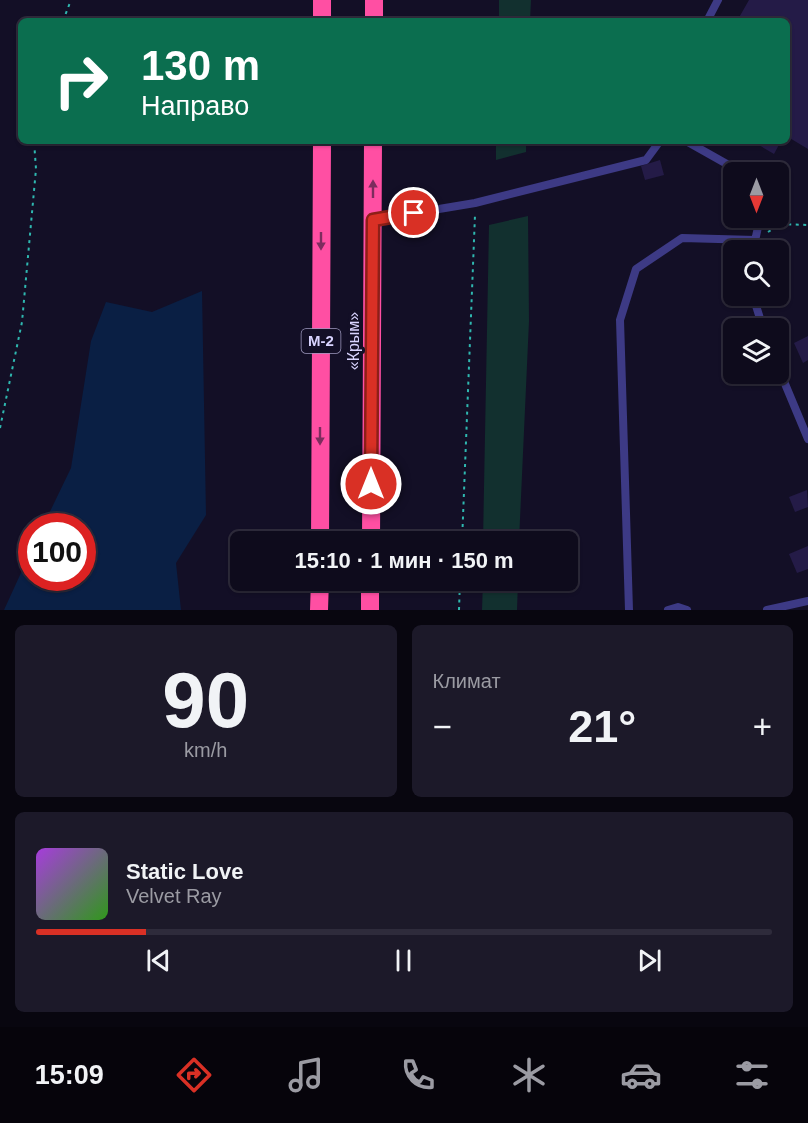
<!DOCTYPE html>
<html lang="ru">
<meta charset="utf-8">
<style>
body{margin:0;font-family:Arial,sans-serif;background:#1c1929;color:#f1f3f6;height:100vh;display:flex;flex-direction:column;font-size:22px;white-space:nowrap}
*{box-sizing:border-box;margin:0}
p{font-size:20px;color:#9b9ba3}
.icon{flex:none;width:33px;height:33px;fill:none;stroke:currentColor;stroke-width:2;stroke-linecap:round;stroke-linejoin:round}
.map{position:relative;height:610px;overflow:hidden}
.drawer{display:flex;flex-direction:column;gap:15px;padding:15px;background:#08060f;flex:1}
.drawer>*{flex:none}
.hud{position:absolute;left:18px;top:18px;width:772px;height:126px;border-radius:9px;box-shadow:0 2px 4px #0004,0 0 0 2px #2e2b3b;background:#0b6e4f;color:#fff;overflow:hidden}
.needle{width:39px;rotate:180deg}
.fabs{position:absolute;left:723px;top:162px;display:grid;gap:12px}
.fabs a{display:grid;place-items:center;width:66px;height:66px;border-radius:9px;background:#0e0b1c;box-shadow:0 2px 4px #0004,0 0 0 2px #2e2b3b;font-size:30px}
.speed{position:absolute;left:18px;top:513px;display:flex;gap:12px;font-size:30px;font-weight:700;text-align:center}
.speed>*{display:grid;place-content:center;width:78px;height:78px;border-radius:50%;background:#0e0b1c;box-shadow:0 2px 4px #0004,0 0 0 2px #2e2b3b;line-height:1}
.speed .limit{border:9px solid #d22;background:#fff;color:#111}
.pin{position:absolute;display:grid;place-items:center;width:51px;height:51px;color:#fff;margin:-26px;border:3px solid #fff;border-radius:50%;box-shadow:0 2px 6px #0007}
.me{position:absolute;width:66px;margin:-33px;rotate:0deg;stroke-linejoin:round;filter:drop-shadow(0 0 4px #0008)}
.turn{display:flex;align-items:center;gap:21px;height:126px;padding:0 24px;font-size:27px}
.turn .icon{width:78px;height:78px;stroke-width:2.5}
.turn b{display:block;font-size:42px;line-height:51px}
.big{font-size:45px;font-weight:800;line-height:1.1}
.drawer .tile{flex:1;display:flex;flex-direction:column;justify-content:center;gap:9px;min-width:0;padding:0 21px;border-radius:9px;background:#1c1929}
.drawer .dial{align-items:center;gap:0}
.dial b{font-size:78px;line-height:1}
.song{display:flex;align-items:center;gap:18px}
.cover{width:72px;height:72px;border-radius:9px;background:linear-gradient(135deg,hsl(280 70% 55%),hsl(110 70% 35%))}
.played{height:6px;border-radius:3px;background:linear-gradient(90deg,#d93025 15%,#2e2b3b 15%)}
.keys{display:flex;justify-content:space-around;direction:ltr}
.heat{display:flex;justify-content:space-between;align-items:center;font-size:33px;direction:ltr}
.drawer .tiles{flex:1;display:grid;gap:15px;grid-template-columns:1fr 1fr}
.tile:last-child{grid-column:span 2}
.trip{position:absolute;left:230px;top:531px;width:348px;height:60px;border-radius:9px;background:#0e0b1c;box-shadow:0 2px 4px #0004,0 0 0 2px #2e2b3b;font-weight:800;line-height:60px;text-align:center}
.dock{display:flex;height:96px;justify-content:space-around;align-items:center;background:#06040b;color:#9b9ba3}
.dock .icon{width:42px;height:42px}
.dock .selected{color:#d93025}
.dock b{font-size:27px;color:#f1f3f6}
.map>svg:first-child{display:block}
.green{fill:#12302f}
.water{fill:#0a1f44}
.building{fill:#241b47}
.lines{fill:none;stroke-linecap:round;stroke-linejoin:round}
.path{stroke:#2fb8b0;stroke-width:2;stroke-dasharray:3 4.5;stroke-linecap:butt}
.lane{stroke:#3d3a85;stroke-width:8}
.highway{stroke:#ff4fa3;stroke-width:18}
.oneway{fill:#7d2c5e}
.route-casing{stroke:#8d1f18;stroke-width:15}
.route{stroke:#d93025;stroke-width:10}
.labels{text-anchor:middle;stroke-width:6;stroke-linejoin:round;paint-order:stroke}
.shield{fill:#130f26;stroke:#9e99be;stroke-width:1.5}
.shield-label{font-size:15px;font-weight:bold;fill:#d9d4ff}
.street-label{font-size:16px;fill:#d9d4ff;stroke:#130f26}
</style>
<div class="map">
<svg width="808" height="610" viewBox="0 0 808 610">
<rect width="100%" height="100%" fill="#130f26"/>
<path class="green" d="M499,0H531L530,21H499Z
M496,141H526V152L496,160Z
M528,216L529,321L519,541H483L489,225Z
M483,581H518L517,610H482Z"/>
<path class="water" d="M202,291L206,515L176,563L181,610H4L31,551L32,578H82V526H43L71,468L91,341L106,302L152,312Z"/>
<path class="building" d="M749,0H808V149L788,137V21H737Z
M752,141H781L774,154Z
M660,160L664,175L645,180L641,166Z
M808,336V360L803,363L794,343Z
M807,490L808,507L795,512L789,497Z
M808,546V569L797,573L789,554Z"/>
<g class="lines">
<path class="path" d="M63,21L71,0
M768,232L781,224L808,225
M0,428L22,322L36,169L34,141
M462,542L475,215
M459,610L460,580"/>
<path class="lane" d="M707,21L718,0
M686,141L741,172
M373,220L475,203L646,160L660,141
M753,250L760,218
M753,296L763,328
M778,367L808,439
M629,610L620,320L636,269L682,238L755,240
M668,610L678,607L687,610
M767,610L808,601"/>
<path class="highway" d="M322,21V0
M374,21V0
M320,542L322,141
M371,542L373,141
M319,610L320,580
M370,610V580"/>
</g>
<defs><path id="oneway-solid" d="M-6-.8H1V-3.2L6.5 0L1 3.2V.8H-6Z" transform="scale(1.5)"/></defs>
<g class="oneway">
<use href="#oneway-solid" transform="translate(373 189) rotate(-90)"/>
<use href="#oneway-solid" transform="translate(321 241) rotate(90)"/>
<use href="#oneway-solid" transform="translate(320 436) rotate(90)"/>
</g>
<g class="lines">
<defs>
<path id="route" d="M371,484L373,220L414,213"/>
</defs>
<use href="#route" class="route-casing"/>
<use href="#route" class="route"/>
</g>
<g class="labels">
<rect class="shield" x="301.5" y="329" width="39" height="24" rx="4.5"/>
<g class="shield-label">
<text x="321" y="346">М-2</text>
</g>
<g class="street-label">
<text transform="translate(353 341) rotate(-90)" y="6">«Крым»</text>
</g>
</g>
</svg>
<div class="fabs">
<a><svg class="needle" viewBox="-14 -14 28 28"><path d="M0-13l5 13h-10z" fill="#e53935"/><path d="M0 13l5-13h-10z" fill="#9b9ba3"/></svg></a>
<a><svg class="icon" aria-label="search" viewBox="0 0 24 24"><circle cx="10" cy="10" r="6"/><path d="M15 15l6 6"/></svg></a>
<a><svg class="icon" aria-label="layers" viewBox="0 0 24 24"><path d="M12 4l9 5-9 5-9-5zM3 14l9 5 9-5"/></svg></a>
</div>
<div class="speed"><div class="limit">100</div></div>
<div class="pin" style="left:414px;top:213px;background:#d93025"><svg class="icon" aria-label="arrive" viewBox="0 0 24 24"><path d="M6 21V4h12l-3 4 3 4H6"/></svg></div>
<svg class="me" style="left:371px;top:484px" viewBox="-20 -20 40 40"><circle r="17" fill="#d93025" stroke="#fff" stroke-width="3"/><path d="M0-11L8 9 0 5-8 9z" fill="#fff"/></svg>
<div class="trip">15:10 · 1 мин · 150 m</div>
<div class="hud">
<div class="turn"><svg class="icon" aria-label="right" viewBox="0 0 24 24"><path d="M7 20v-9h11M14 6l5 5-5 5"/></svg><div><b>130 m</b>Направо</div></div>
</div>
</div>
<section class="drawer">
<div class="tiles">
<div class="tile dial"><b>90</b><p>km/h</p></div>
<div class="tile"><p>Климат</p>
<div class="heat"><a>−</a><b class="big">21°</b><a>+</a></div>
</div>
<div class="tile">
<div class="song"><i class="cover"></i><div><b>Static Love</b><p>Velvet Ray</p></div></div>
<div class="played"></div>
<div class="keys"><svg class="icon" aria-label="previous" viewBox="0 0 24 24"><path d="M18 5L8 12l10 7zM5 5v14"/></svg><svg class="icon" aria-label="pause" viewBox="0 0 24 24"><path d="M8 5v14M16 5v14"/></svg><svg class="icon" aria-label="next" viewBox="0 0 24 24"><path d="M6 5l10 7-10 7zM19 5v14"/></svg></div>
</div>
</div>
</section>
<nav class="dock">
<b>15:09</b>
<svg class="icon selected" aria-label="directions" viewBox="0 0 24 24"><path d="M12 3l9 9-9 9-9-9zM9 14v-3h6M13 9l2 2-2 2"/></svg>
<svg class="icon" aria-label="music" viewBox="0 0 24 24"><path d="M9 18V5l10-2v13"/><circle cx="6" cy="18" r="3"/><circle cx="16" cy="16" r="3"/></svg>
<svg class="icon" aria-label="phone" viewBox="0 0 24 24"><path d="M5 4h4l2 5-3 2q2 4 5 5l2-3 5 2v4C11 20 4 13 5 4z"/></svg>
<svg class="icon" aria-label="climate" viewBox="0 0 24 24"><path d="M12 3v18M4 7l16 10M4 17L20 7"/></svg>
<svg class="icon" aria-label="car" viewBox="0 0 24 24"><path d="M5 17H2v-5l4-1 3-4h7l3 4 3 1v5h-3M9 17h6M6 11h13"/><circle cx="7" cy="17" r="2"/><circle cx="17" cy="17" r="2"/></svg>
<svg class="icon" aria-label="filters" viewBox="0 0 24 24"><path d="M4 7h16M4 17h16"/><circle cx="9" cy="7" r="2"/><circle cx="15" cy="17" r="2"/></svg>
</nav>
